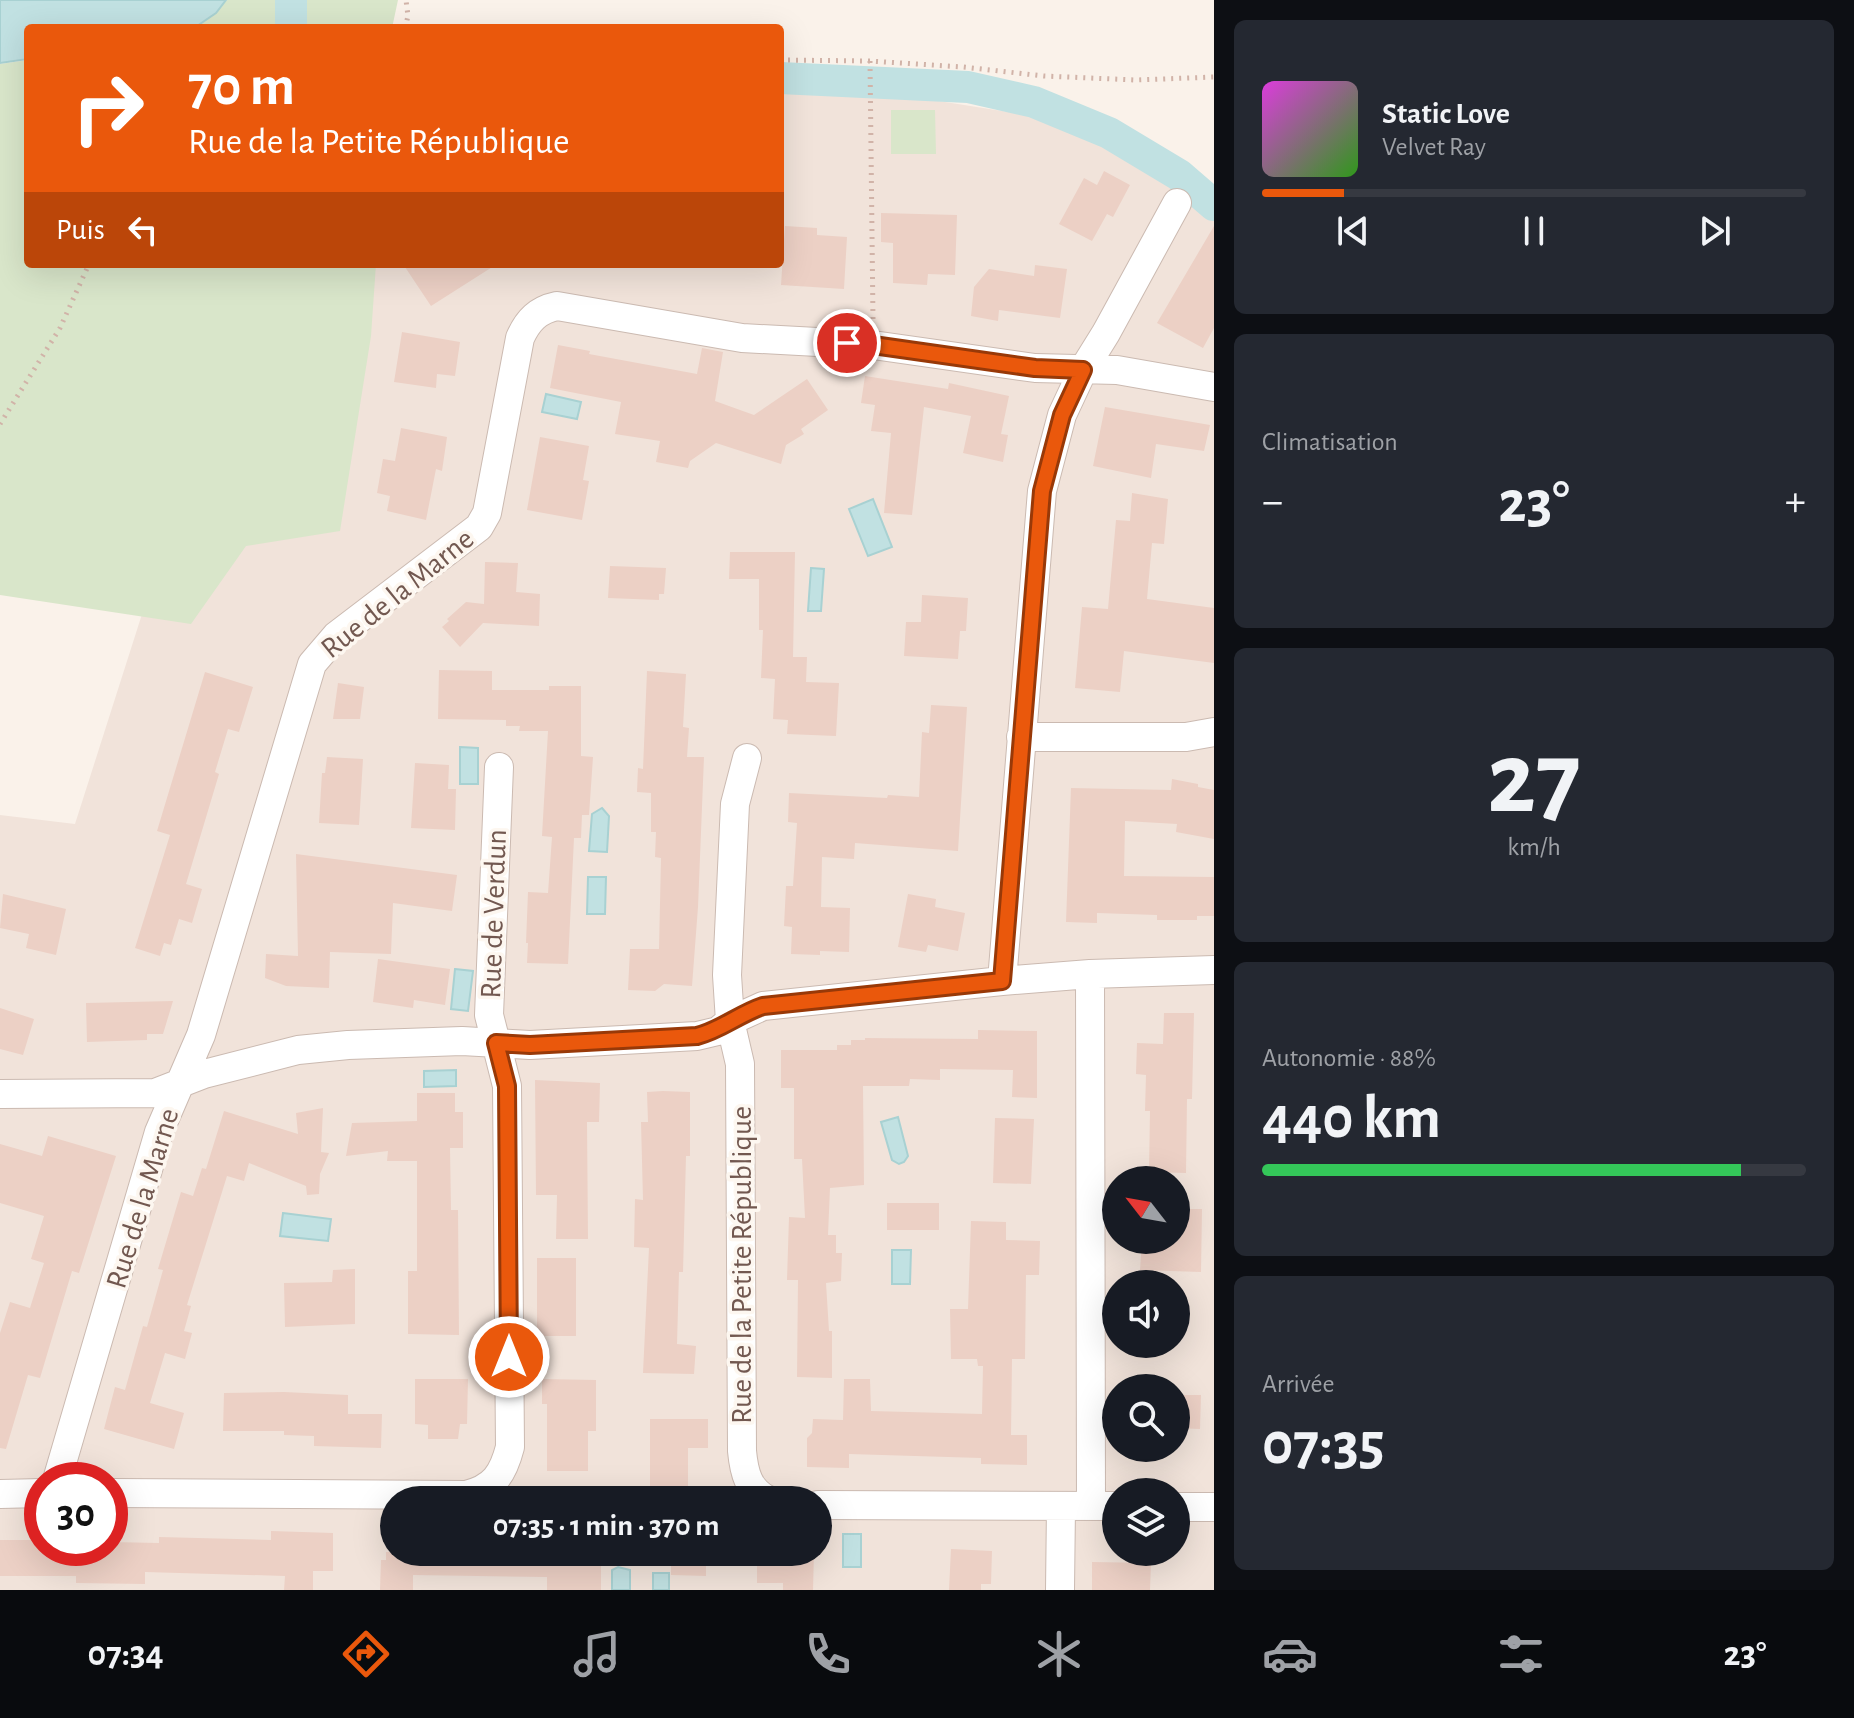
<!DOCTYPE html>
<html lang="fr">
<meta charset="utf-8">
<style>
body{margin:0;font-family:"Alegreya Sans",sans-serif;background:#242831;color:#f1f3f6;height:100vh;display:flex;flex-direction:column;font-size:30px;white-space:nowrap}
*{box-sizing:border-box;margin:0}
p{font-size:26px;color:#9ea1a6}
.icon{flex:none;width:44px;height:44px;fill:none;stroke:currentColor;stroke-width:2;stroke-linecap:round;stroke-linejoin:round}
.map{position:relative;flex:1;overflow:hidden}
.panel{display:flex;flex-direction:column;gap:20px;padding:20px;background:#0d0f14;width:640px}
.panel>*{flex:none}
.banner{position:absolute;left:24px;top:24px;width:760px;height:244px;border-radius:8px;box-shadow:0 8px 32px #0002;background:#ea580c;color:#fff;overflow:hidden}
.needle{width:52px;rotate:301deg}
.controls{position:absolute;left:1102px;top:1166px;display:grid;gap:16px}
.controls a{display:grid;place-items:center;width:88px;height:88px;border-radius:50%;background:#171b24;box-shadow:0 8px 32px #0002;font-size:40px}
.speed{position:absolute;left:24px;top:1462px;display:flex;gap:16px;font-size:40px;font-weight:700;text-align:center}
.speed>*{display:grid;place-content:center;width:104px;height:104px;border-radius:50%;background:#171b24;box-shadow:0 8px 32px #0002;line-height:1}
.speed .limit{border:12px solid #d22;background:#fff;color:#111}
.pin{position:absolute;display:grid;place-items:center;width:68px;height:68px;color:#fff;margin:-34px;border:4px solid #fff;border-radius:50%;box-shadow:0 2px 8px #0007}
.me{position:absolute;width:88px;margin:-44px;rotate:0deg;stroke-linejoin:round;filter:drop-shadow(0 0 6px #0008)}
.turn{display:flex;align-items:center;gap:28px;height:168px;padding:0 32px;font-size:36px}
.turn .icon{width:104px;height:104px;stroke-width:2.5}
.turn b{display:block;font-size:56px;line-height:68px}
.then{display:flex;align-items:center;height:76px;padding:0 32px;background:#0003;gap:16px;font-size:30px}
.big{font-size:60px;font-weight:600;line-height:1.1}
.panel .tile{flex:1;display:flex;flex-direction:column;justify-content:center;gap:12px;min-width:0;padding:0 28px;border-radius:12px;background:#242831}
.panel .dial{align-items:center;gap:0}
.dial b{font-size:104px;line-height:1}
.song{display:flex;align-items:center;gap:24px}
.cover{width:96px;height:96px;border-radius:12px;background:linear-gradient(135deg,hsl(300 70% 55%),hsl(110 70% 35%))}
.played{height:8px;border-radius:4px;background:linear-gradient(90deg,#ea580c 15%,#363941 15%)}
.keys{display:flex;justify-content:space-around;direction:ltr}
.heat{display:flex;justify-content:space-between;align-items:center;font-size:44px;direction:ltr}
.charge{height:12px;border-radius:6px;background:linear-gradient(90deg,#34c759 88%,#363941 0)}
.trip{position:absolute;left:380px;top:1486px;width:452px;height:80px;border-radius:40px;background:#171b24;box-shadow:0 8px 32px #0002;font-weight:600;line-height:80px;text-align:center}
.tabs{display:flex;height:128px;justify-content:space-around;align-items:center;background:#090b0e;color:#9ea1a6}
.tabs .icon{width:56px;height:56px}
.tabs .current{color:#ea580c}
.tabs b{font-size:36px;color:#f1f3f6}
main{display:flex;flex:1;min-height:0}
.map>svg:first-child{display:block}
.residential{fill:#f1e3da;fill-rule:evenodd}
.green{fill:#d9e6ca}
.water{fill:#c1e1e2;stroke:#a8d1d2;stroke-width:2}
.lines{fill:none;stroke-linecap:round;stroke-linejoin:round}
.canal{stroke:#c1e1e2;stroke-width:32}
.building{fill:#ecd0c5}
.minor-casing{stroke:#cbbab1;stroke-width:30}
.path{stroke:#d1b3a8;stroke-width:5;stroke-dasharray:2 6;stroke-linecap:butt}
.minor{stroke:#fff;stroke-width:28}
.route-casing{stroke:#983908;stroke-width:20}
.route{stroke:#ea580c;stroke-width:14}
.labels{text-anchor:middle;stroke-width:7;stroke-linejoin:round;paint-order:stroke}
.street-label{font-size:30px;fill:#725850;stroke:#fdf7f0}
</style>
<main>
<div class="map">
<svg width="1214" height="1590" viewBox="0 0 1214 1590">
<rect width="100%" height="100%" fill="#faf2ea"/>
<path class="residential" d="M818,82L1091,125L1214,200V1590H0V815L75,824L158,564L338,264H780V85ZM1116,1180H1176V1240H1116ZM1116,1284H1176V1344H1116ZM1116,1388H1176V1448H1116ZM42,1480H110V1548H42ZM1116,1492H1176V1552H1116ZM394,1500H818V1552H394Z"/>
<path class="green" d="M227,0H398L392,28H167L222,5Z
M28,60V264H376L371,336L340,531L246,546L191,624L0,595V64Z
M891,110H935L936,154H891Z"/>
<path class="water" d="M0,0H226L216,13L194,28H28V59L0,63Z
M546,394L581,402L577,419L542,412Z
M873,499L892,547L868,556L849,509Z
M811,568L824,569L821,611H808Z
M460,747L478,748V784H460Z
M602,808L609,816L607,852L589,851L592,814Z
M588,877H606L605,914H587Z
M455,969L473,971L468,1011L451,1009Z
M456,1070V1086L424,1087V1071Z
M898,1117L908,1156L904,1162L899,1164L892,1160L881,1122Z
M283,1213L331,1219L328,1241L280,1236Z
M892,1250H911L910,1284H892Z
M843,1534H861V1567H843Z
M618,1567L630,1570V1590H612V1570Z
M653,1573H669V1590H653Z"/>
<g class="lines">
<path class="canal" d="M291,28V0
M780,78L968,87L1034,102L1109,133L1179,175L1214,205"/>
</g>
<path class="building" d="M1104,171L1130,185L1113,217L1107,214L1092,241L1059,224L1084,178L1097,185Z
M881,213L957,215L955,275L928,274L927,285L893,283V243L881,242Z
M785,226L817,228V235L847,237L844,289L781,285Z
M1214,226V328L1203,348L1157,323Z
M403,264H497L431,306Z
M1035,265L1067,269L1060,318L999,310L998,321L971,316L974,287L989,269L1034,276Z
M402,332L460,342L455,376L437,374L436,388L394,382Z
M558,345L590,351L589,354L697,374L702,348L723,352L715,401L754,415L807,379L828,410L801,429L804,434L786,445L781,464L716,443L690,461L688,468L656,462L660,441L615,434L621,402L550,388Z
M865,376L948,389L949,383L1009,396L1001,434L1008,435L1003,462L963,453L971,416L924,407L912,515L884,513L891,433L871,431L875,405L861,403Z
M1105,407L1210,425L1204,451L1156,444L1151,478L1093,466Z
M401,428L447,437L442,471L436,469L426,520L387,511L390,496L377,493L383,459L395,461Z
M540,437L589,446L583,480L589,481L582,520L527,510Z
M1132,493L1168,499L1164,544L1152,543L1147,599L1214,608V663L1124,651L1120,692L1075,688L1082,607L1108,609L1116,520L1130,521Z
M730,552H795L793,657H807L806,682L839,683L836,736L787,734L788,720L773,719L775,679L761,678L763,630H759V579H729Z
M485,562L518,563L516,592L540,594L539,626L483,623L460,647L442,627L449,621L447,619L466,602L484,604Z
M610,566L666,568L664,594H659V600L608,598Z
M922,595L968,598L966,631H960L958,659L904,656L906,622H921Z
M439,670L492,671V690H549V686H581V756L593,757L589,815H582L581,838H574L568,964L527,963L528,943H526L528,892L548,893L552,837L542,836L548,731H519L520,726H506V720L438,719Z
M647,671L686,674L683,727L689,728L687,757H704L698,907L692,986L664,984L655,991L628,990L630,949H659L661,858L655,857L656,832H651V793L637,792L638,768L643,769Z
M205,672L253,687L239,732L228,729L215,772L219,774L186,884L202,889L192,923L179,919L171,945L164,943L160,956L135,948L170,835L157,831Z
M338,683L364,687L360,719H333Z
M931,705L967,707L958,851L855,843L854,859L822,857L821,907L850,908L849,952L820,951V955L791,954L792,927L784,926L786,886H793L797,823L788,822L789,793L887,798L888,795L919,797L922,732L929,733Z
M327,757L363,759L359,825L319,823L322,773H325Z
M415,763L449,765L448,789H456L455,830L411,828Z
M1172,779L1198,784V787L1214,790V839L1176,832L1177,824L1125,821L1124,876L1214,877V916H1197V920H1157V915L1097,913V923L1066,922L1071,788L1171,790Z
M296,854L457,875L452,911L393,903L391,954L330,952L329,988L286,986L265,978L266,954L298,956Z
M3,894L66,909L56,955L26,948L29,934L0,928Z
M908,894L936,899L935,907L965,913L958,951L928,945L926,952L898,947Z
M378,959L450,969L445,1005L414,1000L413,1008L373,1002Z
M173,1001L163,1034H147V1040L87,1042L86,1003Z
M0,1008L34,1019L23,1055L0,1049Z
M1164,1013H1194L1192,1099H1187L1186,1173L1149,1172L1150,1111H1145L1146,1075L1136,1074L1137,1043L1163,1044Z
M978,1030L1037,1031V1098L1012,1097L1013,1070L940,1069V1080L910,1079L909,1086H863L864,1185L830,1188L828,1235H836V1253H842L841,1281L826,1283L829,1331H832V1378L797,1377L798,1280H787L789,1217L805,1218L802,1159H794V1088H781V1050H837V1045H851V1040H865V1038L978,1039Z
M535,1080L600,1083L599,1122H587L588,1239H556L557,1195H536Z
M663,1091L690,1092V1156H686L683,1272H679L677,1344L696,1346L694,1374L643,1373L649,1248L634,1247L635,1199L643,1200L641,1122H648L647,1092Z
M417,1093H455V1112H463V1148H450L451,1210H458L459,1335L408,1334V1271H417V1161H387L388,1151L346,1156L352,1123L417,1121Z
M323,1108L321,1152L329,1153L320,1174L319,1194L307,1195L306,1186L249,1163L244,1181L227,1176L187,1305L191,1306L184,1331L192,1333L185,1359L165,1353L150,1403L184,1413L174,1449L104,1429L115,1387L125,1390L143,1326L147,1327L163,1270L158,1269L181,1192L193,1196L202,1168L206,1169L224,1111L298,1134L296,1113Z
M995,1118L1034,1119L1031,1184L993,1183Z
M48,1136L116,1156L79,1273L72,1271L40,1378L28,1375L6,1449L0,1448V1333L10,1302L30,1308L44,1263L31,1259L44,1216L0,1203V1144L42,1156Z
M887,1203H939V1230H887Z
M1176,1209H1202L1201,1272L1140,1270L1142,1240H1176Z
M971,1221L1006,1222V1240L1040,1241L1039,1275H1026L1025,1359H1012L1011,1435H1027V1465L981,1464V1458L849,1454V1468L807,1467V1438L812,1433L813,1419L843,1420L844,1379H870L871,1411L982,1414L983,1366H978L977,1359H951L950,1309H968Z
M537,1258H576V1336H537Z
M355,1269V1324L285,1327L284,1283L332,1282L333,1270Z
M415,1379H468L467,1424H460L458,1439H428V1425L415,1424Z
M542,1379L596,1380V1431H588V1471H547V1404H542Z
M284,1392L348,1395V1414H382L381,1448L314,1446V1436L284,1435V1431H223L224,1393Z
M1176,1395H1201L1200,1429L1176,1428Z
M650,1419H708V1448H688V1492H650Z
M271,1531L333,1533V1571H313V1590H284L285,1576L145,1572V1584L76,1583V1576H0V1540H42V1548H110V1542L159,1543V1537L271,1540Z
M951,1549L992,1551L991,1584H981V1590H949Z
M386,1552H601V1590H547V1577L413,1575V1590H380L381,1560H386Z
M671,1552H706V1576L671,1575Z
M757,1552H814L813,1590H783V1583H757Z
M1092,1562L1151,1563L1150,1590H1092Z"/>
<g class="lines">
<defs>
<path id="minor" d="M1021,737H1186L1214,732
M1090,974L1091,1506
M1002,981L1042,491L1062,415L1083,370L1106,333L1177,203
M0,1094L155,1093L204,1074L298,1050L348,1045L462,1041L530,1045L697,1036L718,1031L730,1021L727,975L735,804L747,758
M57,1480L159,1132L201,1035L312,664L336,636L479,527L487,513L520,338C528,320 538,310 557,306L742,338L873,345L1035,368L1117,370L1214,387
M110,1493L466,1495C494,1488 503,1474 510,1447L507,1086L489,1015L499,767
M0,1494L42,1493
M768,1500C748,1490 744,1472 742,1451L740,1064L730,1021L763,1006L1002,981L1090,974L1214,970
M818,1505L1116,1506
M1176,1507H1214
M1060,1590L1061,1506"/>
</defs>
<use href="#minor" class="minor-casing"/>
<path class="path" d="M405,28L408,16L406,0
M780,60L870,61L963,67L1044,76L1136,80L1214,77
M870,61L873,320
M0,424L60,328L89,264"/>
<use href="#minor" class="minor"/>
</g>
<g class="lines">
<defs>
<path id="route" d="M509,1357L507,1086L496,1043L530,1045L697,1036C721,1030 739,1014 763,1006L1002,981L1042,491L1062,415L1083,370L1035,368L873,345L847,343"/>
</defs>
<use href="#route" class="route-casing"/>
<use href="#route" class="route"/>
</g>
<g class="labels">
<g class="street-label">
<text transform="translate(397 593) rotate(-39)" y="10">Rue de la Marne</text>
<text transform="translate(493 914) rotate(-88)" y="10">Rue de Verdun</text>
<text transform="translate(142 1198) rotate(-73)" y="10">Rue de la Marne</text>
<text transform="translate(741 1265) rotate(-90)" y="10">Rue de la Petite République</text>
</g>
</g>
</svg>
<div class="controls">
<a><svg class="needle" viewBox="-14 -14 28 28"><path d="M0-13l5 13h-10z" fill="#e53935"/><path d="M0 13l5-13h-10z" fill="#9ea1a6"/></svg></a>
<a><svg class="icon" aria-label="sound" viewBox="0 0 24 24"><path d="M4 9h4l5-4v14l-5-4H4zM17 9q2 3 0 6"/></svg></a>
<a><svg class="icon" aria-label="search" viewBox="0 0 24 24"><circle cx="10" cy="10" r="6"/><path d="M15 15l6 6"/></svg></a>
<a><svg class="icon" aria-label="layers" viewBox="0 0 24 24"><path d="M12 4l9 5-9 5-9-5zM3 14l9 5 9-5"/></svg></a>
</div>
<div class="speed"><div class="limit">30</div></div>
<div class="pin" style="left:847px;top:343px;background:#d93025"><svg class="icon" aria-label="arrive" viewBox="0 0 24 24"><path d="M6 21V4h12l-3 4 3 4H6"/></svg></div>
<svg class="me" style="left:509px;top:1357px" viewBox="-20 -20 40 40"><circle r="17" fill="#ea580c" stroke="#fff" stroke-width="3"/><path d="M0-11L8 9 0 5-8 9z" fill="#fff"/></svg>
<div class="trip">07:35 · 1 min · 370 m</div>
<div class="banner">
<div class="turn"><svg class="icon" aria-label="right" viewBox="0 0 24 24"><path d="M7 20v-9h11M14 6l5 5-5 5"/></svg><div><b>70 m</b>Rue de la Petite République</div></div>
<div class="then">Puis<svg class="icon" aria-label="left" viewBox="0 0 24 24"><path d="M17 20v-9H6M10 6l-5 5 5 5"/></svg></div>
</div>
</div>
<section class="panel">
<div class="tile">
<div class="song"><i class="cover"></i><div><b>Static Love</b><p>Velvet Ray</p></div></div>
<div class="played"></div>
<div class="keys"><svg class="icon" aria-label="previous" viewBox="0 0 24 24"><path d="M18 5L8 12l10 7zM5 5v14"/></svg><svg class="icon" aria-label="pause" viewBox="0 0 24 24"><path d="M8 5v14M16 5v14"/></svg><svg class="icon" aria-label="next" viewBox="0 0 24 24"><path d="M6 5l10 7-10 7zM19 5v14"/></svg></div>
</div>
<div class="tile"><p>Climatisation</p>
<div class="heat"><a>−</a><b class="big">23°</b><a>+</a></div>
</div>
<div class="tile dial"><b>27</b><p>km/h</p></div>
<div class="tile"><p>Autonomie · 88%</p><b class="big">440 km</b><div class="charge"></div></div>
<div class="tile"><p>Arrivée</p><b class="big">07:35</b></div>
</section>
</main>
<nav class="tabs">
<b>07:34</b>
<svg class="icon current" aria-label="directions" viewBox="0 0 24 24"><path d="M12 3l9 9-9 9-9-9zM9 14v-3h6M13 9l2 2-2 2"/></svg>
<svg class="icon" aria-label="music" viewBox="0 0 24 24"><path d="M9 18V5l10-2v13"/><circle cx="6" cy="18" r="3"/><circle cx="16" cy="16" r="3"/></svg>
<svg class="icon" aria-label="phone" viewBox="0 0 24 24"><path d="M5 4h4l2 5-3 2q2 4 5 5l2-3 5 2v4C11 20 4 13 5 4z"/></svg>
<svg class="icon" aria-label="climate" viewBox="0 0 24 24"><path d="M12 3v18M4 7l16 10M4 17L20 7"/></svg>
<svg class="icon" aria-label="car" viewBox="0 0 24 24"><path d="M5 17H2v-5l4-1 3-4h7l3 4 3 1v5h-3M9 17h6M6 11h13"/><circle cx="7" cy="17" r="2"/><circle cx="17" cy="17" r="2"/></svg>
<svg class="icon" aria-label="filters" viewBox="0 0 24 24"><path d="M4 7h16M4 17h16"/><circle cx="9" cy="7" r="2"/><circle cx="15" cy="17" r="2"/></svg>
<b>23°</b>
</nav>
